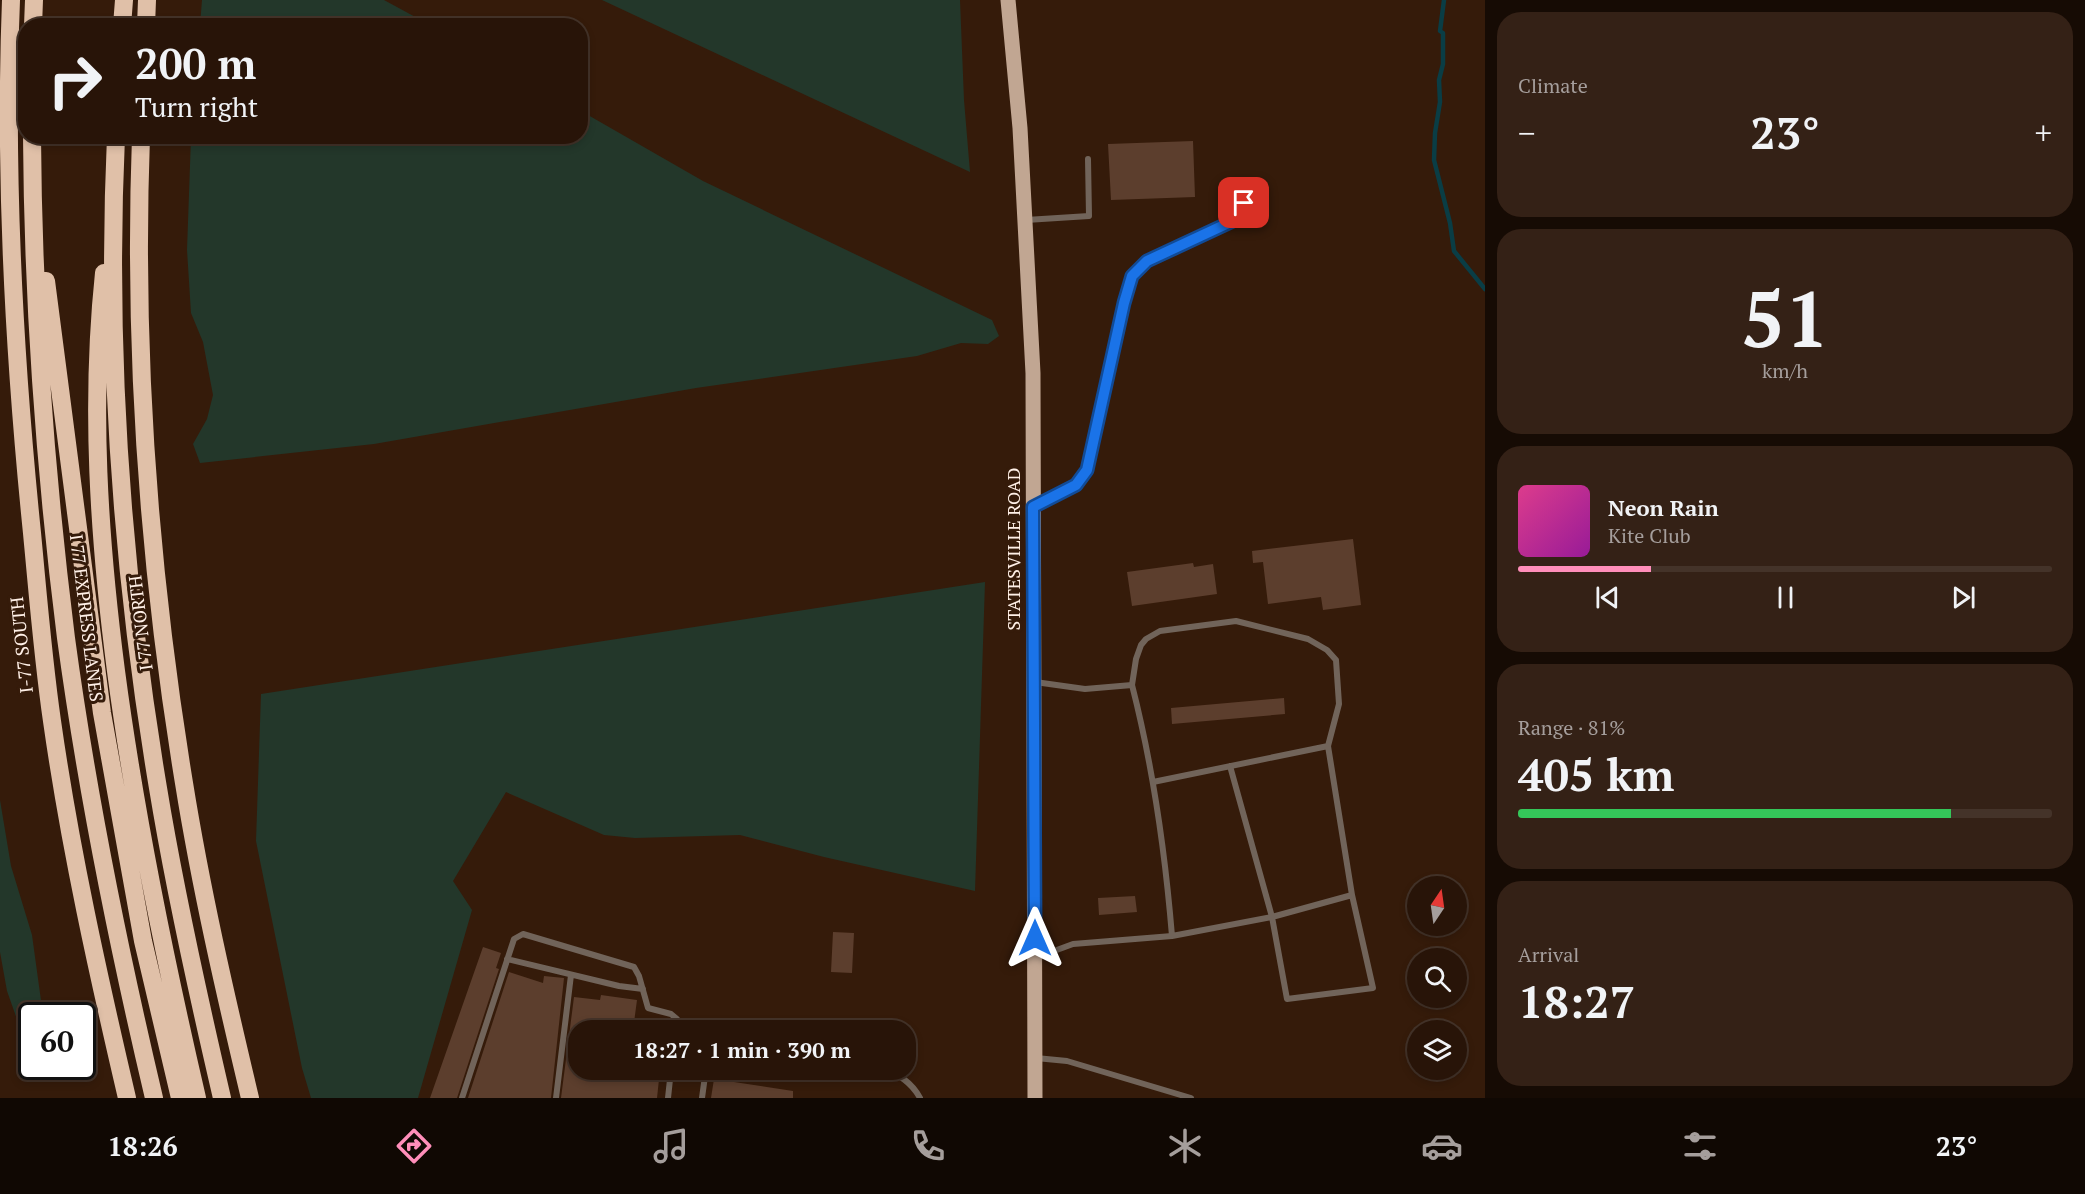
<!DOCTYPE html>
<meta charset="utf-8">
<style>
body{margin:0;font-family:"PT Serif",serif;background:#342116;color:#f1f3f6;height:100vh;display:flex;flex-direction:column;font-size:22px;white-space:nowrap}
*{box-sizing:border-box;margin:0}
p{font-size:20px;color:#a59e9c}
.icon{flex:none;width:33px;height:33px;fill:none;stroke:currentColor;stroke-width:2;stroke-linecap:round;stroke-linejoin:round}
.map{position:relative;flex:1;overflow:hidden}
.drawer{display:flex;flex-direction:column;gap:12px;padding:12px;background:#160b04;width:600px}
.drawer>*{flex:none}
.top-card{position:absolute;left:18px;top:18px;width:570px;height:126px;border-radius:24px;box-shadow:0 3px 9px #0003,0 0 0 2px #443329;background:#281408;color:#f1f3f6;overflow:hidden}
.needle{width:39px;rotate:13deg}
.buttons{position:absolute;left:1407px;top:876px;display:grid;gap:12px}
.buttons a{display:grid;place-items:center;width:60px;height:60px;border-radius:50%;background:#281408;box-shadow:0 3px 9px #0003,0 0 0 2px #443329;font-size:30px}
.speed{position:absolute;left:18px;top:1002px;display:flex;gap:12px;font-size:30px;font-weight:700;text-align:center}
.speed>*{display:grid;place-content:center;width:78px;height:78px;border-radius:50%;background:#281408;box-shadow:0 3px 9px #0003,0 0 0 2px #443329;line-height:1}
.speed .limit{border:3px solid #111;border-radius:9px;background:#fff;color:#111}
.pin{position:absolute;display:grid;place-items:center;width:51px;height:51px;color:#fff;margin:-26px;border-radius:12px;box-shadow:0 3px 9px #0006}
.me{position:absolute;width:66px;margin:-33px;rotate:0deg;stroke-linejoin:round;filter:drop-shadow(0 0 4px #0008)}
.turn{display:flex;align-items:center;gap:21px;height:126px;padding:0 18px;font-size:27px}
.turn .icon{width:78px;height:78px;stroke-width:2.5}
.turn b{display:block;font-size:42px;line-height:51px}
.big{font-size:45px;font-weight:700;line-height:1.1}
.drawer .widget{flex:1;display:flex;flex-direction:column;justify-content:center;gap:9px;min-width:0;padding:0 21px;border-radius:24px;background:#342116}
.drawer .dial{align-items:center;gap:0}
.dial b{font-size:78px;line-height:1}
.song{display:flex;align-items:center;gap:18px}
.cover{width:72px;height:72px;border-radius:9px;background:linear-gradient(135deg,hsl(330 70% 55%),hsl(300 70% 35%))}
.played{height:6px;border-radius:3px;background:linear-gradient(90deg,#ff8eba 25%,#443329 25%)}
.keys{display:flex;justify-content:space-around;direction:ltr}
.heat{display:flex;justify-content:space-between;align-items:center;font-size:33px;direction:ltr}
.charge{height:9px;border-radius:4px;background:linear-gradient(90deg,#34c759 81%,#443329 0)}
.trip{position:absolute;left:568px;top:1020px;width:348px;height:60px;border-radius:24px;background:#281408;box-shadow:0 3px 9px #0003,0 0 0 2px #443329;font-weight:700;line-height:60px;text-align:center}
.tab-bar{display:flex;height:96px;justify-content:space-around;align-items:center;background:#100803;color:#a59e9c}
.tab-bar .icon{width:42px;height:42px}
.tab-bar .selected{color:#ff8eba}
.tab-bar b{font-size:27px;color:#f1f3f6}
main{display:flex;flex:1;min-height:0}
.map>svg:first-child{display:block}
.green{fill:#23372a}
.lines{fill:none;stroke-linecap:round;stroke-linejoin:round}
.stream{stroke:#0a3d45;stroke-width:4.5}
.building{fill:#5c3e2d}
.service{stroke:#71645a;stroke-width:6}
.primary{stroke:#c1a692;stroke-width:15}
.motorway{stroke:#e0c0a8;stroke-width:18}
.route-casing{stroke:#114b97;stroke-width:15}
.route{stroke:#1a73e8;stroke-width:10}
.labels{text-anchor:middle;stroke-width:6;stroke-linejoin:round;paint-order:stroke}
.street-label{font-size:18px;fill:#fff0e7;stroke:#351b0a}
</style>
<main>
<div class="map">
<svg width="1485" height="1098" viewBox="0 0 1485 1098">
<rect width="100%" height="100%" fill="#351b0a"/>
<path class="green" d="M202,0H384L430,25H200Z
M602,0H960L964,100L970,172Z
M581,111L703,181L992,320L999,336L988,344L961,343L917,356L696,388L374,444L200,463L193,444L207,419L213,395L203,342L191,313L187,250L191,137L580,136Z
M985,582L975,891L824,857L740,835L635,838L604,835L506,792L453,881L472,910L418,1098H311L302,1068L256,841L261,694Z
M0,800L11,866L32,935L43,1015L32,1016L31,1059L7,991L0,952Z"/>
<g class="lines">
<path class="stream" d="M1444,0L1440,31L1443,33V64L1439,80L1440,102L1435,133L1434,160L1450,223L1454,251L1485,289"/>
</g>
<path class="building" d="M1193,141L1195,197L1111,200L1108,144Z
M1353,539L1361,605L1323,610L1321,597L1268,604L1263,562L1253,563L1252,551Z
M1193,563L1194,567L1213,564L1217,594L1132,606L1127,572Z
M1284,698L1285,714L1172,724L1171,708Z
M1135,896L1137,912L1099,915L1098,898Z
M833,932L854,933L852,973L831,972Z
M483,947L501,953L496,968L499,969L457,1098H430Z
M509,972L543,983L544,976L564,978L551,1098H468Z
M601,995L637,1000L633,1030H579V1070H660L657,1098H561L574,997L600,1000Z
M714,1079L793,1091V1098H711Z"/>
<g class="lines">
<path class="service" d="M1026,220L1089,216L1088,159
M1035,506L1076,485L1087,470L1124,303L1132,276L1147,260L1235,220L1244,203L1246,185
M1035,682L1085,689L1132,685C1153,767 1165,851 1172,936L1272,917L1287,999L1373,988L1352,895
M1132,685L1136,659L1141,645L1146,639L1160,631L1236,621L1308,639L1327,650L1336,660L1339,704L1328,746
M1153,782L1328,746L1352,895L1272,917L1230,766
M1035,958L1073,944L1172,936
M507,959L619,986L643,989
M1036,1058L1067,1061L1191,1098
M883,1070C898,1073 912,1083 920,1098
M462,1098L514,939L523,934L634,967L639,976L648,1008L671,1014L677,1019L675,1030
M556,1098L571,975
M668,1098L671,1070
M702,1098L705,1076L711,1070"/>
<path class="primary" d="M1008,0L1020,128L1033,373L1035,1098"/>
<path class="motorway" d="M11,0C4,178 14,356 32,533C38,596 43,659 52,721C70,848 98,974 127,1098
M33,26L34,0
M122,26L124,0
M146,26L147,0
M32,136C33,304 45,471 66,638C87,793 118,946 154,1098
M116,136C106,354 122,573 158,788C175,892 198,995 222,1098
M141,136C133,352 149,570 184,783C201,889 225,993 250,1098
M104,273C90,406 99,539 116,671C135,815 164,956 197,1098
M46,281L102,713L143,941L180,1098"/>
</g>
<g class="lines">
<defs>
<path id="route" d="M1035,938L1033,507L1076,485L1087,470L1124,303L1132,276L1147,261L1235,220L1244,203"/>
</defs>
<use href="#route" class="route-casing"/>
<use href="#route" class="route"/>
</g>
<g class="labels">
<g class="street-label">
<text transform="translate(1014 549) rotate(-90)" y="6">STATESVILLE ROAD</text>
<text transform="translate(86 618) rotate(83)" y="6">I 77 EXPRESS LANES</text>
<text transform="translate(141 623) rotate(-97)" y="6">I 77 NORTH</text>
<text transform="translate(22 645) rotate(-96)" y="6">I-77 SOUTH</text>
</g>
</g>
</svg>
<div class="buttons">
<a><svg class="needle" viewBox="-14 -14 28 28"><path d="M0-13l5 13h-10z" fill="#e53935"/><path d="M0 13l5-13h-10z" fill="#a59e9c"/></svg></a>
<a><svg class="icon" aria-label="search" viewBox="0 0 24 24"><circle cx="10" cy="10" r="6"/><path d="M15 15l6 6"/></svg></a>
<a><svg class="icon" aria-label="layers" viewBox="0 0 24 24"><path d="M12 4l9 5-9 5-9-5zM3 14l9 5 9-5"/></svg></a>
</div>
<div class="speed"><div class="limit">60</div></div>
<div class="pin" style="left:1244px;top:203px;background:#d93025"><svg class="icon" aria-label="arrive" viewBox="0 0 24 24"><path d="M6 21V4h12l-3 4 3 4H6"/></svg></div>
<svg class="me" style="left:1035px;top:938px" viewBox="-20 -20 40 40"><path d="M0-17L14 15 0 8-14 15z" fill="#1a73e8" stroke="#fff" stroke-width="4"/></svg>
<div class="trip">18:27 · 1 min · 390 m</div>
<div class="top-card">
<div class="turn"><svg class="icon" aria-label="right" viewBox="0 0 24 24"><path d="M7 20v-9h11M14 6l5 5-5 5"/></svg><div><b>200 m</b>Turn right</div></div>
</div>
</div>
<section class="drawer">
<div class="widget"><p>Climate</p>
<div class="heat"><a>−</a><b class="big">23°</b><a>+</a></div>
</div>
<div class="widget dial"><b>51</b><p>km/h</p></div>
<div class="widget">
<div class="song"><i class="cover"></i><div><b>Neon Rain</b><p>Kite Club</p></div></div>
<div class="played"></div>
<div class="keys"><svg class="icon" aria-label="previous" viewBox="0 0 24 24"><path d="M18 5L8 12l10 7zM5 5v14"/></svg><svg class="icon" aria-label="pause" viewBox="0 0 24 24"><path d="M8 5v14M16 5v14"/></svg><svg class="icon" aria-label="next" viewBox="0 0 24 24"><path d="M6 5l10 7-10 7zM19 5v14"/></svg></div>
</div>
<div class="widget"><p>Range · 81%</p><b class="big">405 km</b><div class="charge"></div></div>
<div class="widget"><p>Arrival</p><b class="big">18:27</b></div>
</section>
</main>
<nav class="tab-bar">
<b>18:26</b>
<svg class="icon selected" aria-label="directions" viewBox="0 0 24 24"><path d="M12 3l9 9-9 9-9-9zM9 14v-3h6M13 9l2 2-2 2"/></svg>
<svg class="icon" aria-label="music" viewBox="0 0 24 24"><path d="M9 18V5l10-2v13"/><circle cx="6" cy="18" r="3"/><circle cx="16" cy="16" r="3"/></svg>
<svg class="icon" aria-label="phone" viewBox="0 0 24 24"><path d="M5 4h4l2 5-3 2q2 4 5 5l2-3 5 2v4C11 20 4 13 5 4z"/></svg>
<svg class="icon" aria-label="climate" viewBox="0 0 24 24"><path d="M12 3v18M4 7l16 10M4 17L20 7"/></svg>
<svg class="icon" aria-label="car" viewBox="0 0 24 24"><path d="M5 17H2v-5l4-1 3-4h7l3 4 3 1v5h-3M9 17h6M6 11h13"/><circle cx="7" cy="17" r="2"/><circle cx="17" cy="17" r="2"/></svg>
<svg class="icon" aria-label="filters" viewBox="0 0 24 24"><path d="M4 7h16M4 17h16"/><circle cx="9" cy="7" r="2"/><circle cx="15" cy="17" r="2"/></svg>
<b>23°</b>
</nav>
